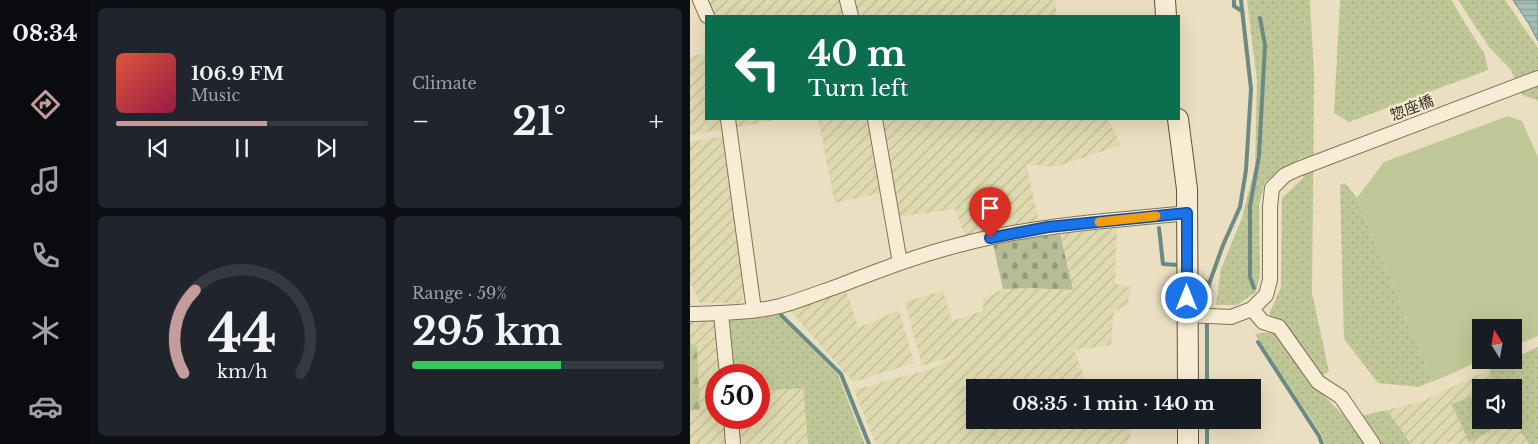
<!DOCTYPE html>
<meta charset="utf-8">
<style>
body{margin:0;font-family:"Libre Baskerville","Noto Sans JP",serif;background:#20242c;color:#f1f3f6;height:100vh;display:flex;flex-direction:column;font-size:19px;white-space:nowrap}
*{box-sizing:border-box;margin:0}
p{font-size:16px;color:#9ea1a6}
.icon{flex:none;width:28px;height:28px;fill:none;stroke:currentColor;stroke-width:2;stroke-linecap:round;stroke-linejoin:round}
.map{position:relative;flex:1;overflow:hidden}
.side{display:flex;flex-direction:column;gap:8px;padding:8px;background:#0d0f14;width:600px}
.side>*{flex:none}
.banner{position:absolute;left:15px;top:15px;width:475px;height:105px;border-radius:0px;box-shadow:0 5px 20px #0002;background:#0b6e4f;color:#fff;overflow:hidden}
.needle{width:32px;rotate:349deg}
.controls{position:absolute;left:782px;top:319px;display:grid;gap:10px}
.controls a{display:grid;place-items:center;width:50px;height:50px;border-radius:0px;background:#171b24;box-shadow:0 5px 20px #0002;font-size:25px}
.speed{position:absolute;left:15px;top:364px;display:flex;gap:10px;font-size:25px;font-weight:700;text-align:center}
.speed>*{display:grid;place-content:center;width:65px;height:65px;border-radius:50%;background:#171b24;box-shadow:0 5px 20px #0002;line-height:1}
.speed .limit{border:8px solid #d22;background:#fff;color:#111}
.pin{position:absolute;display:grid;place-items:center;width:42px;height:42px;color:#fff;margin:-51px -21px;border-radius:50% 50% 50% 0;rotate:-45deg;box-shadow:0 0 5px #0007}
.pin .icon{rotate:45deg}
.me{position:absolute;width:55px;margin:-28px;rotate:0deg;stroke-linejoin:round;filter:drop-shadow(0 0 4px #0008)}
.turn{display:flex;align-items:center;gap:18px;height:105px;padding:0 20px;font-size:22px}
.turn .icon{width:65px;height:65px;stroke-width:2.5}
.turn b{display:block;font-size:35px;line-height:42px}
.big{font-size:38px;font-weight:800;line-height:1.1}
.side .card{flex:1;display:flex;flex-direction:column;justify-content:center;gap:8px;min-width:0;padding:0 18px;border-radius:8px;background:#20242c}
.side .dial{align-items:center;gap:0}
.dial svg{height:130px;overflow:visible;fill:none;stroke:#363941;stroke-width:7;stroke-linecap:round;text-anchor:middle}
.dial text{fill:#f1f3f6;stroke:none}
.song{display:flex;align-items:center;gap:15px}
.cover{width:60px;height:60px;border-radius:8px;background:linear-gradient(135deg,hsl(10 70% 55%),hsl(340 70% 35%))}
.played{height:5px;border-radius:2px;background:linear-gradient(90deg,#c49c9c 60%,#363941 60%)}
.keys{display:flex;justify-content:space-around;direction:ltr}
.heat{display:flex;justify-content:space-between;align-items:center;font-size:28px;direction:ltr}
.charge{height:8px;border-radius:4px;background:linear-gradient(90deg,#34c759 59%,#363941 0)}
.side .tiles{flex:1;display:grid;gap:8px;grid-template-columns:repeat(2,1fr)}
.trip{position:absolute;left:276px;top:379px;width:295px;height:50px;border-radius:0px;background:#171b24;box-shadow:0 5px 20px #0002;font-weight:800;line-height:50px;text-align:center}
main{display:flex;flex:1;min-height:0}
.menu{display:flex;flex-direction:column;width:90px;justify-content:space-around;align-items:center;background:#090b0e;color:#9ea1a6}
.menu .icon{width:35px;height:35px}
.menu .current{color:#c49c9c}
.menu b{font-size:22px;color:#f1f3f6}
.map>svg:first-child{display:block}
.farmland{fill:url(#farmland-furrows)}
.grass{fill:url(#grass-dots)}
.forest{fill:url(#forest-firs)}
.cemetery{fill:url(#cemetery-stones)}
.pitch{fill:#c0c796}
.water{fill:url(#water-rules);stroke:#6c8a83}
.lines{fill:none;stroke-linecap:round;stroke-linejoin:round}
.stream{stroke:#6c8a83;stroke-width:4}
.street-casing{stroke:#82715a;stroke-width:16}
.secondary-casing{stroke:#64523e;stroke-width:22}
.street{stroke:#f6edd4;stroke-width:14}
.secondary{stroke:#f6edd4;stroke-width:20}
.route-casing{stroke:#114b97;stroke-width:12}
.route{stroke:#1a73e8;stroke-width:9}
.slow{stroke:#f59e0b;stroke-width:9}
.labels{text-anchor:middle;stroke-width:5;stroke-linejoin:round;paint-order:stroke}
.street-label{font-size:15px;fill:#33291d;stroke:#f2ead0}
</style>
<main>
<nav class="menu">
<b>08:34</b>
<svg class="icon current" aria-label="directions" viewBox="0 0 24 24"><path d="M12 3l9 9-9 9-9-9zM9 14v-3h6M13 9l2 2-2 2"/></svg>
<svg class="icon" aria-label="music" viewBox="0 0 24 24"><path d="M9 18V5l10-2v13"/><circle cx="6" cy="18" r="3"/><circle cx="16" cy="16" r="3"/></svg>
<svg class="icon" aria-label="phone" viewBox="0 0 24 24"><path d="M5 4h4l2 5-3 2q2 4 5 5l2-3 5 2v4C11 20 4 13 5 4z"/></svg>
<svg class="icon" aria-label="climate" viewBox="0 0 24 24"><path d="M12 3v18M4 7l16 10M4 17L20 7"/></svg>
<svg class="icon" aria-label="car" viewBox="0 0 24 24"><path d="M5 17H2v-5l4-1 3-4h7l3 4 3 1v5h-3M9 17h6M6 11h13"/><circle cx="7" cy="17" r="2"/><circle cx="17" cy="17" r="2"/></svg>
</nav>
<section class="side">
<div class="tiles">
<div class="card">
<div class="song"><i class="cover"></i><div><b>106.9 FM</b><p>Music</p></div></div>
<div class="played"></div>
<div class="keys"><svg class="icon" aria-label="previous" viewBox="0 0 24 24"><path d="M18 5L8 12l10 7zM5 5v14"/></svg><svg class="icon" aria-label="pause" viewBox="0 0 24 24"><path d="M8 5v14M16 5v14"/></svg><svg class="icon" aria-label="next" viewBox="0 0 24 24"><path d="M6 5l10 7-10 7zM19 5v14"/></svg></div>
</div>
<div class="card"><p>Climate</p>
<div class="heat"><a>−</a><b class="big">21°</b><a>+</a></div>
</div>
<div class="card dial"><svg viewBox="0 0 100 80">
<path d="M14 69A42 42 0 1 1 86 69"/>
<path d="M14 69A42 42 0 0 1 21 18" stroke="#c49c9c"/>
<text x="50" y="56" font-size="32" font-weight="700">44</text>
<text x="50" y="72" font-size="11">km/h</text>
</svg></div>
<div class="card"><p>Range · 59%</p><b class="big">295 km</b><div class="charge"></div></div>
</div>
</section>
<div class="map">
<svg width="848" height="444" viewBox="0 0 848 444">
<defs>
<pattern id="farmland-furrows" width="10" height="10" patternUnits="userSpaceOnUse" patternTransform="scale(1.25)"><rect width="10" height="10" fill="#dfd9af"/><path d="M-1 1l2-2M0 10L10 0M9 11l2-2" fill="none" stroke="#c0ba96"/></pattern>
<pattern id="grass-dots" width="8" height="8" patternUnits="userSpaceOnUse" patternTransform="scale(1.25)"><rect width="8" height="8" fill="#c0c796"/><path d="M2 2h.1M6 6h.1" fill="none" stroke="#a5ab81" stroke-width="1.8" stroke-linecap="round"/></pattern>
<pattern id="forest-firs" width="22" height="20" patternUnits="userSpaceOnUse" patternTransform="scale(1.25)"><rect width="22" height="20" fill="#c0c796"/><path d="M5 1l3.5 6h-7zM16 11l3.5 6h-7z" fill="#a5ab81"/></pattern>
<pattern id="cemetery-stones" width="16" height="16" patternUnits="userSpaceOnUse" patternTransform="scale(1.25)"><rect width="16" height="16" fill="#b6bc95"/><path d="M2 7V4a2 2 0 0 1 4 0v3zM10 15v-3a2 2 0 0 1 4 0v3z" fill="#959979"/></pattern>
<pattern id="water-rules" width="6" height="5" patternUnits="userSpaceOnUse" patternTransform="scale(1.25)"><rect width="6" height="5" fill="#a4bdb6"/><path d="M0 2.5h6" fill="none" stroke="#8ea29c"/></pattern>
</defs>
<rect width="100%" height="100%" fill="#eadfc1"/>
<path class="farmland" d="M16,0H152L156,16H22Z
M163,0H366V16H167Z
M16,53V119H33L36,129L0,135V56Z
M45,119H92L47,127Z
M128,119H180L194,192L145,203Z
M190,119H418L431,145L366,167L336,164L349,222L300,230L276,237L265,209L208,217Z
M35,136L54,295L48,303H10L0,282V142Z
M427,228L425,284L441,287L437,306L424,311L421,345L384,350L398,386L452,382L451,387L285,388V420H444L438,444H186L164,390L244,368L267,355L232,366L215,302L253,291L262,321L293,311L292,299L313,289L341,288L382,290L370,234Z
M156,290L168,328L209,310L224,363L163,382L98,308Z
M0,321H24L30,375H26V418H34L37,444H0V411L10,410L7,347L0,343Z
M800,369L801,387L791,388V393L761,405L779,441L823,420L839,444H763L762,442L753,444H721L697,410L733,401Z
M113,388L118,444H49L47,418H69V391Z"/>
<path class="grass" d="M557,0H620L624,76L622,293L639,372L620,381L657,419L697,410L721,444H635L631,434L565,334L596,330L579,314L591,287L592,198L613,178L612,157L575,182L569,205L570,274L566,292L547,305H526L531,269L552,218L565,167L567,81Z
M650,0H761L795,55L798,70L659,122L644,113Z
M768,0H815L848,48V102L847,100L832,95L821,70L799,47Z
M655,183L667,198L736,367L749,379L728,387L688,383L654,339L650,185Z
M88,315L148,375L175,444H118L113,388L69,391V375H42L36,321Z
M848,347V444H839L823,420H824V388L801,387L800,369L819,360H824V358Z
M791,393V420H821L779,442L761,404Z"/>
<path class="forest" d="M0,343L7,347L10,410L0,411Z"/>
<path class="cemetery" d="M370,234L383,290L341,288L313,289L303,244Z"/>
<path class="pitch" d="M818,116L832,121L848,157V336L824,346V328H791V360H792L749,379L736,367L667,198L694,162Z"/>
<path class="water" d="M823,0H848V41L839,24Z"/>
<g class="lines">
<path class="stream" d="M544,0V6L552,11
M469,228L473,264L488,265
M505,275L519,284
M564,288L560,277V206L569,156L575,45L570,18
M517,313L519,284L533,245L550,207L556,170L561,89L551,0
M91,315L151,374L179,444
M568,342L629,436L632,444
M517,388V320
M517,420V444"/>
<defs>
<path id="street" d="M10,0L17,16
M157,0L161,16
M38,119L64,310
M185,119L210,263
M562,309L573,322L589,327L628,382L651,397L683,444
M31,313L37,375
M0,314C30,313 61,313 90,306C111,300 131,292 151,285C190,270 229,255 269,245C343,225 421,221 497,213
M497,315L541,317L562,309L576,295L580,280V207L582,188L595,175L608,169L848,78
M41,418L43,444"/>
<path id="secondary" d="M475,0L476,16
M488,119L497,189L498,388
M498,420V444"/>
</defs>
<use href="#street" class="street-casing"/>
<use href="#secondary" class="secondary-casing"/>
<use href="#street" class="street"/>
<use href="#secondary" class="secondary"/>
</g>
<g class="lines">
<defs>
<path id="route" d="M300,238L358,227L497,213V298"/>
</defs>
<use href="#route" class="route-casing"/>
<use href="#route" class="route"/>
<path class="slow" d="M409,222L466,216"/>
</g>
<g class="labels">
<g class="street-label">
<text transform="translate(722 108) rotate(-21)" y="5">惣座橋</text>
</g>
</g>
</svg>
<div class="controls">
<a><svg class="needle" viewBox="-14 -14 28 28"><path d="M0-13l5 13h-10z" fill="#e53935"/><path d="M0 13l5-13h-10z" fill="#9ea1a6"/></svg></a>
<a><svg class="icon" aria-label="sound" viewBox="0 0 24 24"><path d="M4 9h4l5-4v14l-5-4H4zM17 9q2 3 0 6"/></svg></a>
</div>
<div class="speed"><div class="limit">50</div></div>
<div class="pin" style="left:300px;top:238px;background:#d93025"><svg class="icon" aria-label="arrive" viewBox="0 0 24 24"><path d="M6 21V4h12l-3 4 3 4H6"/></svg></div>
<svg class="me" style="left:497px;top:298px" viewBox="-20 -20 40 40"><circle r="17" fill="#1a73e8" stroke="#fff" stroke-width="3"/><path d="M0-11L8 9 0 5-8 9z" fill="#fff"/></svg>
<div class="trip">08:35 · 1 min · 140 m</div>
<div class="banner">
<div class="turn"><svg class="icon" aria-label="left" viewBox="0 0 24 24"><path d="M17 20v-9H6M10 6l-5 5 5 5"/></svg><div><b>40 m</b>Turn left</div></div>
</div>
</div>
</main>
